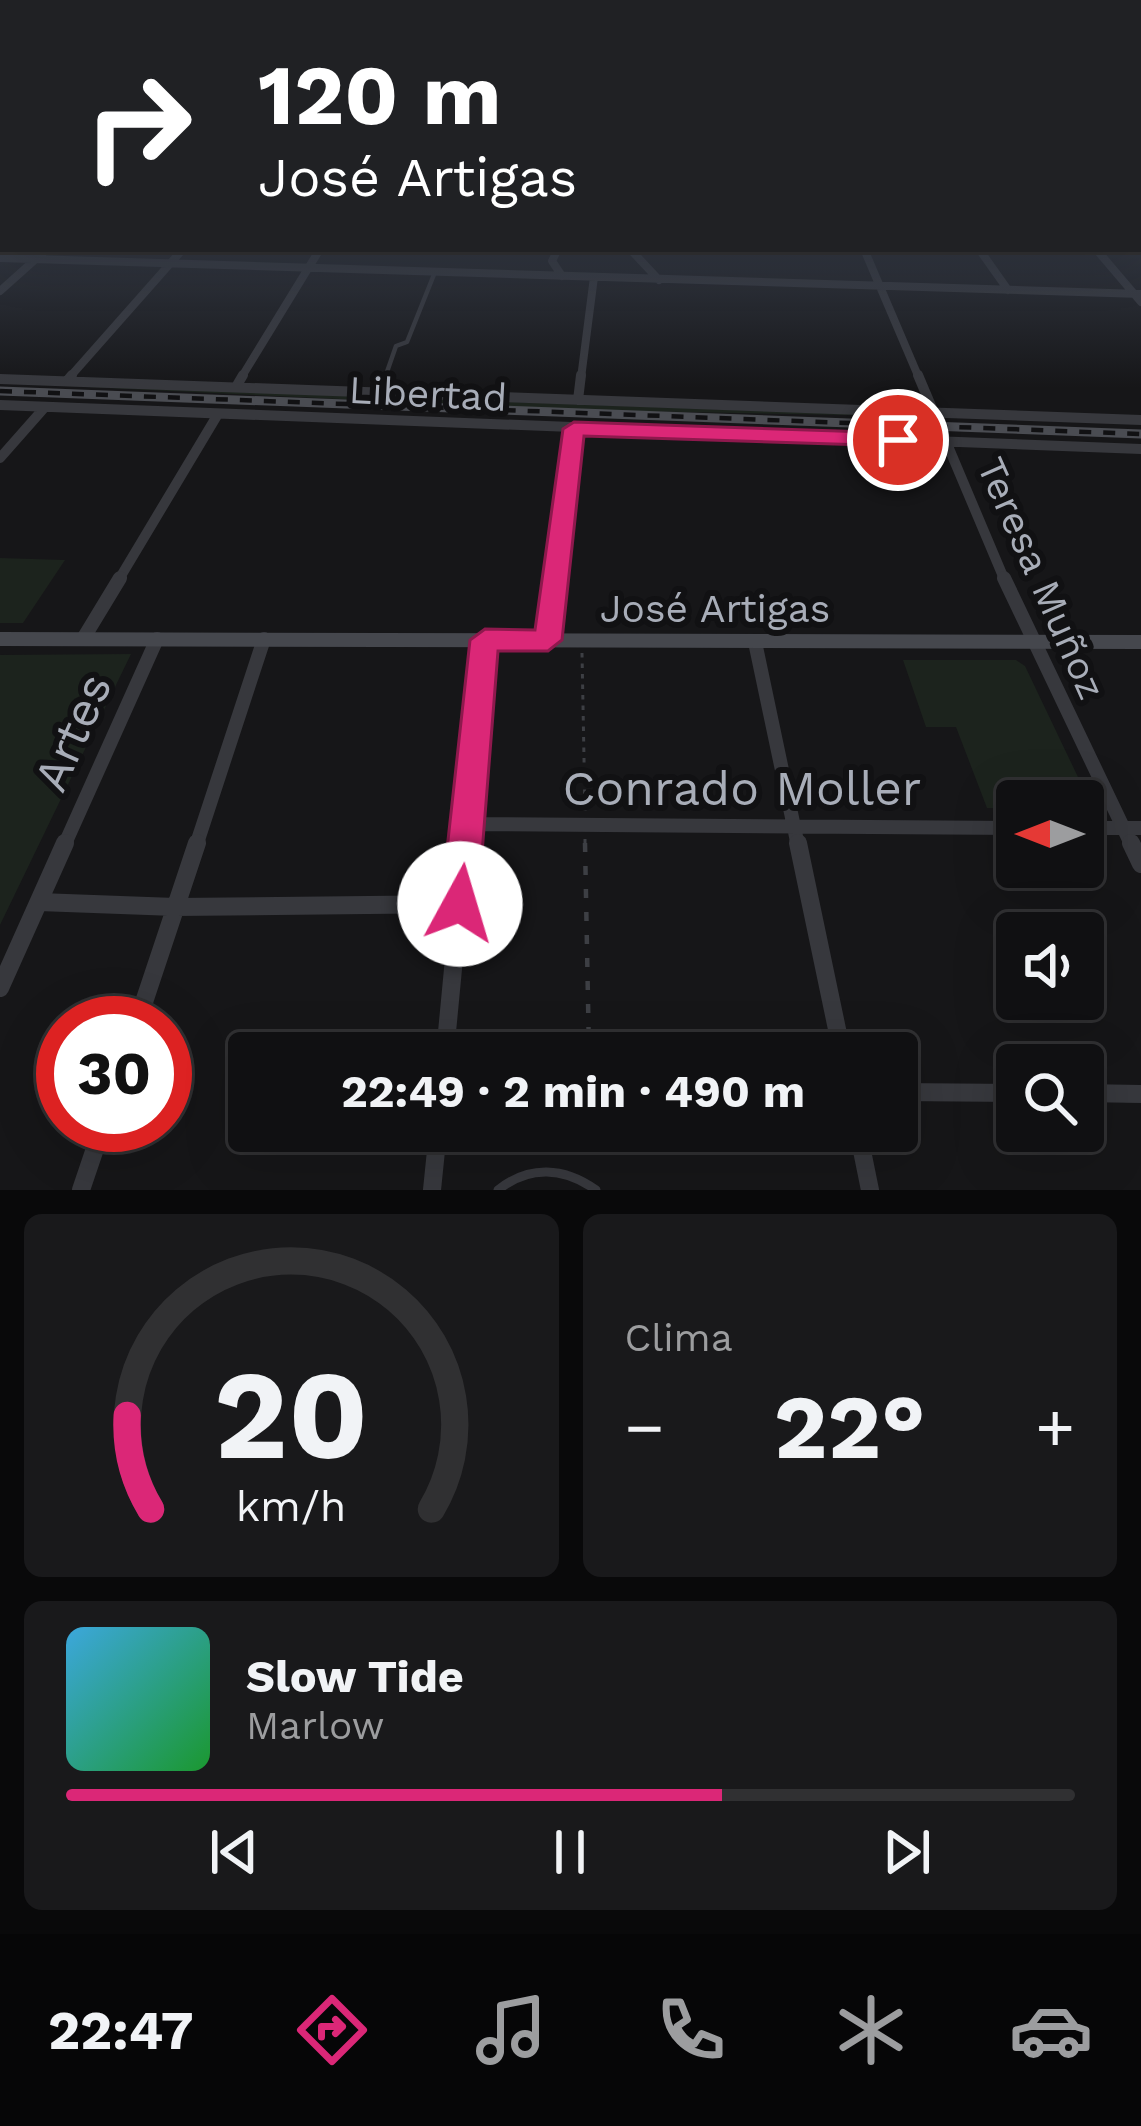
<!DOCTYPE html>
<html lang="es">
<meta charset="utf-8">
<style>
body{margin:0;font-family:"Work Sans",sans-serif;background:#19191b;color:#f1f3f6;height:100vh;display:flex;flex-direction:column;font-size:45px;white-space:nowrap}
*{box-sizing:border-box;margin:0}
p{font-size:39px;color:#9c9d9f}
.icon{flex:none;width:66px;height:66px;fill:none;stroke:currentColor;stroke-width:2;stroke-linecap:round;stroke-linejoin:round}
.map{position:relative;height:1190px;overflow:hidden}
.drawer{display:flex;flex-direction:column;gap:24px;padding:24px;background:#09090a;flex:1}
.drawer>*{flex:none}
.top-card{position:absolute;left:0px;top:0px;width:1143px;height:252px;box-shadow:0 12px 48px #0002,0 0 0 3px #303032;background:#202124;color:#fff;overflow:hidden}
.needle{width:78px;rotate:270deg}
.buttons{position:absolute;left:996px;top:780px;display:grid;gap:24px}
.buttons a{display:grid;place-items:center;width:108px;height:108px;border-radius:12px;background:#101012;box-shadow:0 12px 48px #0002,0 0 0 3px #303032;font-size:60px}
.speed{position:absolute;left:36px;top:996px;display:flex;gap:24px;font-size:60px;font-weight:700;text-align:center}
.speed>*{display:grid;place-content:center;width:156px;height:156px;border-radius:50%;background:#101012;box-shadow:0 12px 48px #0002,0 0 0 3px #303032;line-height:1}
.speed .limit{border:18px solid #d22;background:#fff;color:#111}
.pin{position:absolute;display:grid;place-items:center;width:102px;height:102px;color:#fff;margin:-51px;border:6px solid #fff;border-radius:50%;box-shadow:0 3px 12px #0007}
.me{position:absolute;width:132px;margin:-66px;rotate:6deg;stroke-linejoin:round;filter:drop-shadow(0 0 9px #0008)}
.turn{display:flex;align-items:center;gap:42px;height:252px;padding:0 60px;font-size:54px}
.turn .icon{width:156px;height:156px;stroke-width:2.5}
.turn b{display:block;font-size:84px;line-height:102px}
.big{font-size:90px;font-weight:700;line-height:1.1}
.drawer .tile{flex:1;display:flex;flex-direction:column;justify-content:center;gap:18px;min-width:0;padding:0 42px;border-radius:18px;background:#19191b}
.drawer .dial{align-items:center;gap:0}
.dial svg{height:312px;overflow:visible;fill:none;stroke:#303032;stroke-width:7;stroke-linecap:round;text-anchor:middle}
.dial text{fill:#f1f3f6;stroke:none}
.song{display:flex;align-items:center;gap:36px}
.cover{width:144px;height:144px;border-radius:18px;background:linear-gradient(135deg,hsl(200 70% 55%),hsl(130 70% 35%))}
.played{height:12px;border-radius:6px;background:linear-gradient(90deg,#db2777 65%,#303032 65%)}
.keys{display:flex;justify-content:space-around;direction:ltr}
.heat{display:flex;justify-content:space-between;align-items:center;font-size:66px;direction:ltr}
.drawer .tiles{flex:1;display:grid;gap:24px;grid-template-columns:1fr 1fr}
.tile:last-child{grid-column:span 2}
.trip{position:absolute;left:228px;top:1032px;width:690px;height:120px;border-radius:12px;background:#101012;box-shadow:0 12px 48px #0002,0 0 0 3px #303032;font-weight:700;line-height:120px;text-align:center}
.menu{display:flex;height:192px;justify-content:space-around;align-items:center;background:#060607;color:#9c9d9f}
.menu .icon{width:84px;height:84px}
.menu .selected{color:#db2777}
.menu b{font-size:54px;color:#f1f3f6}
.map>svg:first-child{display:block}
.green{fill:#1c231d}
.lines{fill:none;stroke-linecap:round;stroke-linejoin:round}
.path-far1{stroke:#3d3f44;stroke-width:3;stroke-dasharray:4.5 6;stroke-linecap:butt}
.path{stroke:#3d3f44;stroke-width:4.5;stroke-dasharray:9 14;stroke-linecap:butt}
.lane-far1{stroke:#37383d;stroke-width:4.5}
.lane{stroke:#37383d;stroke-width:9}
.street-far3{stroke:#37383d;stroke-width:8}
.street-far2{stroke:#37383d;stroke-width:10}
.street-far1{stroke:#37383d;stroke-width:14}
.street{stroke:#37383d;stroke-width:18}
.secondary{fill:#45474d;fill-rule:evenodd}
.rail-casing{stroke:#4a4c52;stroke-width:9}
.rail{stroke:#111113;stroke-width:4.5;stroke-dasharray:12;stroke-linecap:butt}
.route{fill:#db2777;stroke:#8e194d;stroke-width:3}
.labels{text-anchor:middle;stroke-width:12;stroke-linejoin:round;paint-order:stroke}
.street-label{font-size:39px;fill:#a8adb8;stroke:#111113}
.near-street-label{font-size:48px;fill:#a8adb8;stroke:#111113}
</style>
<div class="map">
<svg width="1141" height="1190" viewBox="0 0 1141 1190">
<rect width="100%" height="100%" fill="#161618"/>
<path class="green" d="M0,383L900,416L573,410Z
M0,558L65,560L23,623H0Z
M131,654L0,925V655Z
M903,660H1016L1025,666L1088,798L1083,806V801H1017V808H987L956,727H926Z"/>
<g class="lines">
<path class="path-far1" d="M582,653L585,811
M585,839V846"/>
<path class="path" d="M585,843L589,1053"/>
<path class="lane-far1" d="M380,392L396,346L407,342L435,272"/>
<path class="lane" d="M498,1190C529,1165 564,1167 596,1190"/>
<path class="street-far3" d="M558,249L552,261L562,276
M630,249L659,280
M864,249L919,378
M979,249L1008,290
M1096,249L1141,302
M0,258L1141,294
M0,291L47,249
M69,378L183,249
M241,378L320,249
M581,378L594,277"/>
<path class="street-far2" d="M918,375L1005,581
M0,379L1141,420
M67,381L72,375
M236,387L243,375
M578,400L581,375
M0,405L1141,449
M0,458L45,407
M118,581L218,414
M555,581L573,429"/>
<path class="street-far1" d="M1004,578L1132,846
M83,639L120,578
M548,641L555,578
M755,642L798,846
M468,824L1017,828
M1083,828H1141
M64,846L157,639
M196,846L264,639
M465,846L485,640"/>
<path class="street" d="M798,843L842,1053
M1131,843L1141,864
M39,902L175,907L459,904
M0,988L65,843
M137,1023L197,843
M445,1053L465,843
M897,1092L1017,1093
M1083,1093L1141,1094
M858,1131L870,1190
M81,1190L103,1125
M432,1190L438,1131"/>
<path class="secondary" d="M0,632L1141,635V649L0,646Z"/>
<defs>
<path id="rail" d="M0,391L1141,434"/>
</defs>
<use href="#rail" class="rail-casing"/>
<use href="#rail" class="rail"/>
</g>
<linearGradient id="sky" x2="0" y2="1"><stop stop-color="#0c0c0d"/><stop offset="0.57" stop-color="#363c48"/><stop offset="1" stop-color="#363c48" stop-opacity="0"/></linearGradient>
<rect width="1141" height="388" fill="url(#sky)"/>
<path class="route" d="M574,422L898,433L909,440L898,446L584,436L562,640L548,651H498L478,904L473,917L460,922L447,917L441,904L470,640L485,629L535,630L563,429Z"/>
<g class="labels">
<g class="street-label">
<text transform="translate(428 393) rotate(3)" y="14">Libertad</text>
<text transform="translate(1042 578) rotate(66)" y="14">Teresa Muñoz</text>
<text x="715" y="622">José Artigas</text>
</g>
<g class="near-street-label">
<text transform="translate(72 732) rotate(-66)" y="17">Artes</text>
<text x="742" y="805">Conrado Moller</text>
</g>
</g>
</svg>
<div class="buttons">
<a><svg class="needle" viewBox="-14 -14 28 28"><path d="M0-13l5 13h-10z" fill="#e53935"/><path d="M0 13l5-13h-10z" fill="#9c9d9f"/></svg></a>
<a><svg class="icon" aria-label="sound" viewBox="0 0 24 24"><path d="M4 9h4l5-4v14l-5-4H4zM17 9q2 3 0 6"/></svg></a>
<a><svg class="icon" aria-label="search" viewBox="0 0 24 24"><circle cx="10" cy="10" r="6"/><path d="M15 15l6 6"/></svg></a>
</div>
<div class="speed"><div class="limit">30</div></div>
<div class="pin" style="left:898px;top:440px;background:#d93025"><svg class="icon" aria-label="arrive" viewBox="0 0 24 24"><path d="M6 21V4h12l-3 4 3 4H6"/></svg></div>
<svg class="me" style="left:460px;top:904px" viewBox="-20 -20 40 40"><circle r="19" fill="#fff"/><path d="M0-13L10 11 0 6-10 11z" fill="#db2777"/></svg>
<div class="trip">22:49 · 2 min · 490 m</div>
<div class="top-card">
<div class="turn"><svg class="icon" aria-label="right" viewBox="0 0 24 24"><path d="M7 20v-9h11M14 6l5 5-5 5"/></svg><div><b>120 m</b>José Artigas</div></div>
</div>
</div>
<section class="drawer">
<div class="tiles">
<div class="tile dial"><svg viewBox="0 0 100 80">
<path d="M14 69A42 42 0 1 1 86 69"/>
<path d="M14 69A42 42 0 0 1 8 45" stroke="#db2777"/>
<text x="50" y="56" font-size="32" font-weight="700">20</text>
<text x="50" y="72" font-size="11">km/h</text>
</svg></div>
<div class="tile"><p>Clima</p>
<div class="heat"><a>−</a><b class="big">22°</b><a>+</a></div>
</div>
<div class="tile">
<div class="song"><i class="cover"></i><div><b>Slow Tide</b><p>Marlow</p></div></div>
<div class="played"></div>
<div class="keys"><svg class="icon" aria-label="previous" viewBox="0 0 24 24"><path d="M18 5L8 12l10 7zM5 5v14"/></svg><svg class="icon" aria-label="pause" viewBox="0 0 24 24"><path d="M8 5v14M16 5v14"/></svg><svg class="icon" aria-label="next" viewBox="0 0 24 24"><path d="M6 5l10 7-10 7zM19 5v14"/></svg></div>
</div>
</div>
</section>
<nav class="menu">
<b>22:47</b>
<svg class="icon selected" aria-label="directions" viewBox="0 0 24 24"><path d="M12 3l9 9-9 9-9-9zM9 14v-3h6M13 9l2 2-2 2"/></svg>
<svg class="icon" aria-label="music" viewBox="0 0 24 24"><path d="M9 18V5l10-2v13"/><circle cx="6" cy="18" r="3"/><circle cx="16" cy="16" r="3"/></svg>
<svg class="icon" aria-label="phone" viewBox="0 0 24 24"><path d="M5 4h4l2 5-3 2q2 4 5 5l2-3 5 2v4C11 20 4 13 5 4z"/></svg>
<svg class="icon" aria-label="climate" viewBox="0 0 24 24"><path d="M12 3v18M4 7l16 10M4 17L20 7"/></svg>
<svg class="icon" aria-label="car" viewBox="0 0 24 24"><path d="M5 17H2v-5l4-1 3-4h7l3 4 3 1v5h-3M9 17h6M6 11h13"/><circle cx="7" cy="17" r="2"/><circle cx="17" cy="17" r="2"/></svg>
</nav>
